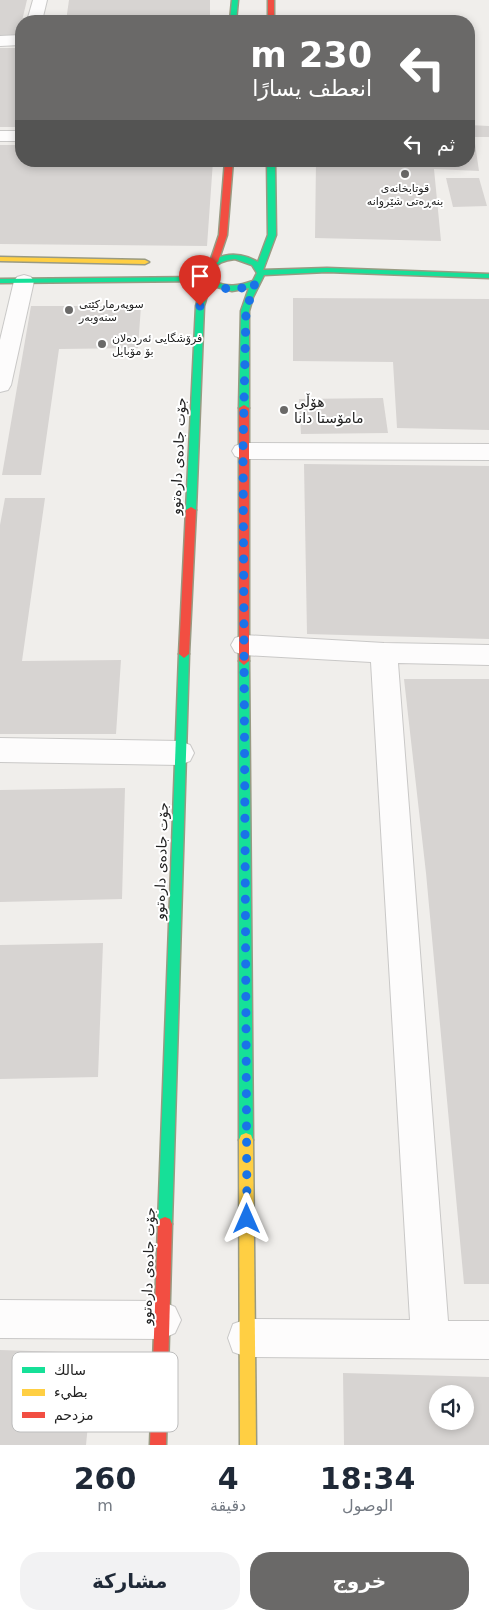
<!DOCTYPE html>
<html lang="ar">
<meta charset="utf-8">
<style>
:root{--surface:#fff;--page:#f2f2f3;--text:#1f2937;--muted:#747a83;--accent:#6a6968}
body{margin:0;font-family:"DejaVu Sans","Noto Sans Arabic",sans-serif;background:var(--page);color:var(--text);direction:rtl;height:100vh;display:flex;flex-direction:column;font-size:19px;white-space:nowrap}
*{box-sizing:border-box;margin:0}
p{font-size:16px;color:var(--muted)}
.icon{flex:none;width:28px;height:28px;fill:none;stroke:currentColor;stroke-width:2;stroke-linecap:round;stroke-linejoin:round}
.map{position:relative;height:1445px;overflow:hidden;direction:ltr}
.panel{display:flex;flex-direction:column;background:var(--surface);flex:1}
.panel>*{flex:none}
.hud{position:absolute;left:15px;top:15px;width:460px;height:152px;border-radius:20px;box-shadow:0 2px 8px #0003;direction:rtl;background:#6a6968;color:#fff;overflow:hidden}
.tools{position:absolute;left:429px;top:1385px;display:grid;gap:10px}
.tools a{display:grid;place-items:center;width:45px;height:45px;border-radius:50%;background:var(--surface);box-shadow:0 2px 8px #0003;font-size:25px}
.pin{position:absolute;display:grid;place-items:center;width:42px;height:42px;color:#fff;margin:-51px -21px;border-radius:50% 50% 50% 0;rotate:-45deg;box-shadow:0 0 5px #0007}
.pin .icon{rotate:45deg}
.me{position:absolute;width:55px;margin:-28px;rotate:0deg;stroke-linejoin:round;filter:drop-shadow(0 0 4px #0008)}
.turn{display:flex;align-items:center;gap:18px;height:105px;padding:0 20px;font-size:22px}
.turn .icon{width:65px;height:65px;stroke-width:2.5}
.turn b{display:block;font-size:35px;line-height:42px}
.then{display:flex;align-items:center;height:48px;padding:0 20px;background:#0003;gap:10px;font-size:19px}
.eta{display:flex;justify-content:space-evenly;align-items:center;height:85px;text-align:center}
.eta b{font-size:30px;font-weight:800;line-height:35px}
.primary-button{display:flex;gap:10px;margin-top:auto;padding:10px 20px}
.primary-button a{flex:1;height:58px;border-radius:20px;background:var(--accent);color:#fff;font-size:20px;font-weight:800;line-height:58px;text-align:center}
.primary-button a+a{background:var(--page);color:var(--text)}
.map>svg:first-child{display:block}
.building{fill:#d7d4d2;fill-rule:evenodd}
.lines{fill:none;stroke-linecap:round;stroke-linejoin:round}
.street-casing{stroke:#c9c8c7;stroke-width:2}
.fast-casing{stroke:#999a82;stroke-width:3}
.slow-casing{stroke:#999a82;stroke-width:3}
.jam-casing{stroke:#999a82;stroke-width:3}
.street{fill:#fdfcfc;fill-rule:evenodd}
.fast{fill:#16e098;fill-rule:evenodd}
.slow{fill:#ffcf43;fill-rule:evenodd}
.jam{fill:#f24e42;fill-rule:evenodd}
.route{stroke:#1a73e8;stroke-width:9;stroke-dasharray:0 16.2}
.poi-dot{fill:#6a6968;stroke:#fff;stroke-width:2}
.labels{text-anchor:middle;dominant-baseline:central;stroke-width:4;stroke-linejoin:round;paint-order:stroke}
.far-poi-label{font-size:11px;fill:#222;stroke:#fff;text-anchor:start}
.poi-label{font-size:14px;fill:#222;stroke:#fff;text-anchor:start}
.street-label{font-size:14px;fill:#222;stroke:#fff}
.key{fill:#fff;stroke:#bdbdbd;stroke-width:1}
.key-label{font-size:14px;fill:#222}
</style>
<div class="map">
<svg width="489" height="1445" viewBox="0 0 489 1445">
<rect width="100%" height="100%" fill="#f0eeeb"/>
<g class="building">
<polygon points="0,0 27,0 18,37 0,37"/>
<polygon points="69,0 210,0 210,21 66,21"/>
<rect x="0" y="48" width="21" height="79"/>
<polygon points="469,125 489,126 489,137 474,137 479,171 434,169 441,241 315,238 316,161 469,161"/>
<polygon points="0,145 21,145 21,161 213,161 207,246 0,244"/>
<polygon points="446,178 479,178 487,206 453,207"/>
<polygon points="293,298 489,299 489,430 397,428 393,362 293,361"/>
<polygon points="31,306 141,306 138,348 59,349 41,475 2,475"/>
<polygon points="383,398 388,433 301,434 299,399"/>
<polygon points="304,464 489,466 489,639 307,634"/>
<polygon points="5,498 45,498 22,661 121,660 116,734 0,734 0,525"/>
<polygon points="404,679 489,679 489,1284 464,1284 426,873"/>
<polygon points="125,788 122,899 0,902 0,790"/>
<polygon points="103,943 98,1077 0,1079 0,945"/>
<polygon points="0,1350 95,1353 86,1445 0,1445"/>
<path d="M343 1373 489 1377V1445H344ZM438 1394H465V1421H438Z"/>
</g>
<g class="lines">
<defs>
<g id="street">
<polygon points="33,0 47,0 42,21 27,21"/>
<polygon points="21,35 21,45 0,46 0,36"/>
<rect x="0" y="131" width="21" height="10"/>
<polygon points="24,275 31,277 34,281 11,385 8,390 0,392 0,340 14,281 17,277"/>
<polygon points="243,443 489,444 489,460 243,459 235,456 232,451 235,446"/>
<polygon points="244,635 384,643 489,645 489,665 398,663 448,1321 489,1321 489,1359 247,1357 233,1352 228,1338 233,1324 247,1319 410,1320 371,662 244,655 235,652 231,645 235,638"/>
<polygon points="0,738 180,741 190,745 194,753 190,761 180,765 0,762"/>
<polygon points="0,1300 162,1301 175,1307 181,1320 175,1333 162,1339 0,1338"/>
</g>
<g id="fast">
<polygon points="232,0 238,0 236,21 230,21"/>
<path d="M267 161H275L276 235 263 270 327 268 489 274V278L327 272 264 275 253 297 249 311V408L244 411 239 408 241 311 249 288 232 291 210 285 204 306 196 510 191 513 186 510 196 306 203 281 0 283V279L204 277 203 269C218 252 239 251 258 262L268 235ZM235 259 252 265 257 273 253 281C239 286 227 288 214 281L210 271C217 263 224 260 235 259Z"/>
<polygon points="184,650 189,654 172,1224 170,1229 165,1231 160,1229 158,1224 179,654"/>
<polygon points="244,657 249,661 253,1140 251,1145 246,1147 241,1145 239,1140 239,661"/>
</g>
<g id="slow">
<polygon points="0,257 145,260 149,262 145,264 0,261"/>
<polygon points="246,1133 251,1135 253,1140 256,1445 240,1445 239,1140 241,1135"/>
</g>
<g id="jam">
<rect x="268" y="0" width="6" height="21"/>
<polygon points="225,161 233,161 227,235 218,262 214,264 210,262 219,235"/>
<polygon points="244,405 249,408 249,661 244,665 239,661 239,408"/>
<polygon points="191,507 196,510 189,654 184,658 179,654 186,510"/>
<polygon points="165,1217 170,1219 172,1224 166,1445 150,1445 158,1224 160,1219"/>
</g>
</defs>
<use href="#street" class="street-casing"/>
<use href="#fast" class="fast-casing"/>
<use href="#slow" class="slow-casing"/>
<use href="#jam" class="jam-casing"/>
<use href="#street" class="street"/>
<use href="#fast" class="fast"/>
<use href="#slow" class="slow"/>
<use href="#jam" class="jam"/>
</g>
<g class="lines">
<path class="route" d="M200 306 208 279C219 292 241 291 255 283L246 311 243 450 247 1219"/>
</g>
<g class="poi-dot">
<circle cx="405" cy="174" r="5"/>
<circle cx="69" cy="310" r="5"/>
<circle cx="102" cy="344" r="5"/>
<circle cx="284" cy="410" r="5"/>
</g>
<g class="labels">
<g class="far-poi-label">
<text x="405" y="188" text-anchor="middle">قوتابخانەی<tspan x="405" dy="13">بنەڕەتی شێروانە</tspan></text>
<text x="79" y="304">سوپەرمارکێتی<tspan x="79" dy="13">سنەوبەر</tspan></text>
<text x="112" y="338">فرۆشگایی ئەردەلان<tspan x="112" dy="13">بۆ مۆبایل</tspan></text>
</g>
<g class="poi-label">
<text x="294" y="402">هۆڵی<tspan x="294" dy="16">مامۆستا دانا</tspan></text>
</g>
<g class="street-label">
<text transform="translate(178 456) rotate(-87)">جۆت جادەی دارەتوو</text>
<text transform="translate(161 861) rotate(-88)">جۆت جادەی دارەتوو</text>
<text transform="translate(148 1266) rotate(-88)">جۆت جادەی دارەتوو</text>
</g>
</g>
<rect x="12" y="1352" width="166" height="80" rx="8" class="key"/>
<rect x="22" y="1367" width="23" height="6" fill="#16e098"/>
<rect x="22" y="1389" width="23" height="7" fill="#ffcf43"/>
<rect x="22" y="1412" width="23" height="6" fill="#f24e42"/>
<g class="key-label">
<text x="54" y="1375">سالك</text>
<text x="54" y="1397">بطيء</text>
<text x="54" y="1420">مزدحم</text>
</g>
</svg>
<div class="tools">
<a><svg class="icon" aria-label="sound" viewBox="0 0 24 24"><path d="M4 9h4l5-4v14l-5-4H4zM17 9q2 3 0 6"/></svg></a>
</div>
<div class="pin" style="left:200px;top:306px;background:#d93025"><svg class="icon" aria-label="arrive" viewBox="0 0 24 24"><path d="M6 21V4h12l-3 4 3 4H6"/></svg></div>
<svg class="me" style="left:247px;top:1219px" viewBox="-20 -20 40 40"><path d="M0-17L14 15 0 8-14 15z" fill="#1a73e8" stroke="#fff" stroke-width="4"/></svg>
<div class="hud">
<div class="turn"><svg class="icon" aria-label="left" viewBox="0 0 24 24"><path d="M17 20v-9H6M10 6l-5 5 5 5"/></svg><div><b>230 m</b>انعطف يسارًا</div></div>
<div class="then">ثم<svg class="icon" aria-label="left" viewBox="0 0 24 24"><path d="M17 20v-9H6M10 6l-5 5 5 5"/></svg></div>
</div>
</div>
<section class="panel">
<div class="eta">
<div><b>18:34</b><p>الوصول</p></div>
<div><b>4</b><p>دقيقة</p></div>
<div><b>260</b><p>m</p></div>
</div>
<div class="primary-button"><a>خروج</a><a>مشاركة</a></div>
</section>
